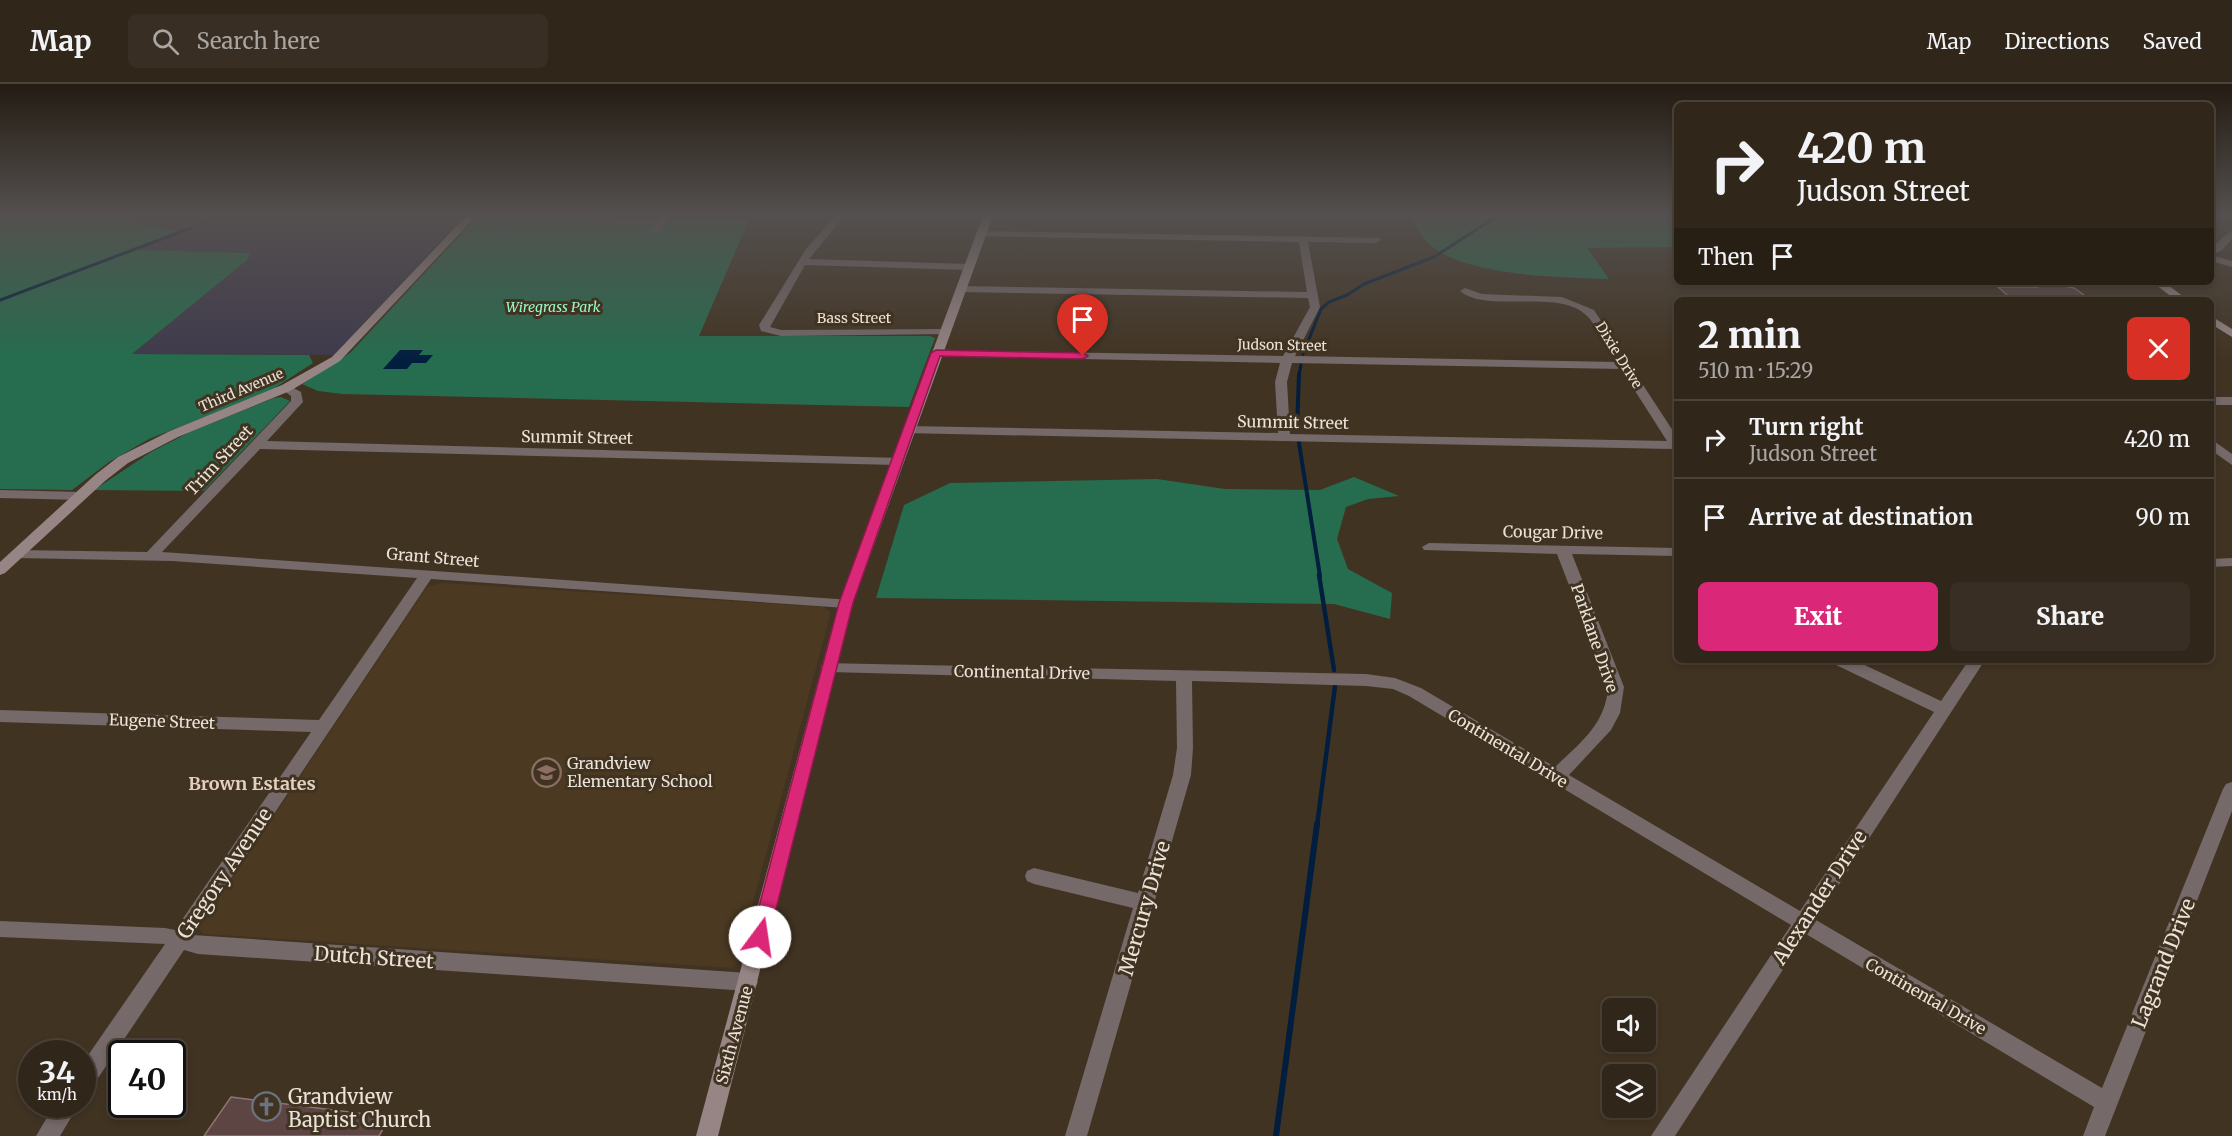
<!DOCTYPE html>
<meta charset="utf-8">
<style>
:root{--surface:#31261a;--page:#392e23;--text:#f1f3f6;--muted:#a8a5a2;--line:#4c4339;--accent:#db2777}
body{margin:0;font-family:Merriweather,serif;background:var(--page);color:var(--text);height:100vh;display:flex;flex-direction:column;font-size:22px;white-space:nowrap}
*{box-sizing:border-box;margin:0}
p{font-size:20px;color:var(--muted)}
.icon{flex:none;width:33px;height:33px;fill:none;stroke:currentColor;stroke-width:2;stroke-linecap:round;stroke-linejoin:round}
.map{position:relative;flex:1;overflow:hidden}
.panel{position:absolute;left:1674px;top:213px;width:540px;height:366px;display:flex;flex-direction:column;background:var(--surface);border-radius:9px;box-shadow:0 3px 9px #0003,0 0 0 2px var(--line)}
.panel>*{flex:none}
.banner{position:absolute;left:1674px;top:18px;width:540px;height:183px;border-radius:9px;box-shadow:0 3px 9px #0003,0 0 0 2px var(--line);background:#31261a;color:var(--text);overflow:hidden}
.buttons{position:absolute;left:1602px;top:914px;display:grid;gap:12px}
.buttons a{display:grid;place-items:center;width:54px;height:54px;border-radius:9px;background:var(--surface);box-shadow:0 3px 9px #0003,0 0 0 2px var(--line);font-size:30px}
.speed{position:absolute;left:18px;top:956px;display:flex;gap:12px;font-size:30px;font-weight:700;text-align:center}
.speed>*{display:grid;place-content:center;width:78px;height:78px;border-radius:50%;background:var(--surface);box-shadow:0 3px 9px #0003,0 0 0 2px var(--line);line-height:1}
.speed small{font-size:15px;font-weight:400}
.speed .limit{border:3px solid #111;border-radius:9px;background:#fff;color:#111}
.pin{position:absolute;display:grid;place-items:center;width:51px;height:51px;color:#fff;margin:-62px -26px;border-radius:50% 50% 50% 0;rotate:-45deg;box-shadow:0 0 6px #0007}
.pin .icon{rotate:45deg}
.me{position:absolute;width:66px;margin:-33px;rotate:14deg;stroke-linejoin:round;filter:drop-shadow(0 0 4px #0008)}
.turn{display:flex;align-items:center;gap:21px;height:126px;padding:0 24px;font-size:27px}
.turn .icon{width:78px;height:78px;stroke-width:2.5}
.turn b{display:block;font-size:42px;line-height:51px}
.then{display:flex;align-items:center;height:57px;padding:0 24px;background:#0003;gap:12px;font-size:22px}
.round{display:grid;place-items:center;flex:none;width:63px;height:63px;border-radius:9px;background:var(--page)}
.summary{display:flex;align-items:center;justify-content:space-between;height:102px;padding:0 24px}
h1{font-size:36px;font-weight:800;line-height:45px}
.cta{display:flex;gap:12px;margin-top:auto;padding:12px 24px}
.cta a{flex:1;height:69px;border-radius:9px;background:var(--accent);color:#fff;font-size:24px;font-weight:800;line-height:69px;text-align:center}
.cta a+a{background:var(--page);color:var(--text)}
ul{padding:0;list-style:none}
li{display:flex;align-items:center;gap:18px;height:78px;padding:0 24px;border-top:2px solid var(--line)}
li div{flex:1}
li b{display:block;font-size:22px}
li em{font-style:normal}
header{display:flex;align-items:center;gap:36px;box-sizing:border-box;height:84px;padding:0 30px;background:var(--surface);border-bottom:2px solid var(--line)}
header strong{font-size:28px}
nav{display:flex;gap:33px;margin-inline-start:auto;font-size:21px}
.search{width:420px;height:54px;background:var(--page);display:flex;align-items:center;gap:15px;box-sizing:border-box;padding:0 21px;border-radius:9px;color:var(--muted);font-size:22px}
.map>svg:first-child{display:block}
.industrial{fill:#3f3a4c}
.built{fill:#4b3922}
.green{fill:#256d4e}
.water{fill:#011e3e}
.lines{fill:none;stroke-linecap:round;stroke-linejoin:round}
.stream-far3{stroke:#011e3e;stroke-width:3}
.stream-far2{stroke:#011e3e;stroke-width:4}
.stream-far1{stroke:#011e3e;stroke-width:4.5}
.stream{stroke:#011e3e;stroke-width:6}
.building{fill:#5d4543;stroke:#8f7472;stroke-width:1.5}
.street{fill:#756969;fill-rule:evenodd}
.secondary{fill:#978585;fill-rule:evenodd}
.route{fill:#db2777;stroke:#8e194d;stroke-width:1.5}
.labels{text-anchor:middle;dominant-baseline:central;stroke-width:6;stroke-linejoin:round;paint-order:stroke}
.far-park-label{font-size:14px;font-style:italic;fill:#94fac7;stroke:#413322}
.far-street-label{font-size:14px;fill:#ebe3d8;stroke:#413322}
.street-label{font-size:16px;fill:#ebe3d8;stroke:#413322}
.poi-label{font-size:16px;fill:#ebe3d8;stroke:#413322;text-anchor:start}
.neighbourhood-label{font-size:18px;font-weight:bold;fill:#e2d0bc;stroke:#413322}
.near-street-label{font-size:20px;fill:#ebe3d8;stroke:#413322}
.near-poi-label{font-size:20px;fill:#ebe3d8;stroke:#413322;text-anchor:start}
</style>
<header>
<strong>Map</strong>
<div class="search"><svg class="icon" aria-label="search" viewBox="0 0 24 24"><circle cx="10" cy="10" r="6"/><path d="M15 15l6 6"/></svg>Search here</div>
<nav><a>Map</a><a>Directions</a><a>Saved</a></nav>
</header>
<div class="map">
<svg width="2232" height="1052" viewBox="0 0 2232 1052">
<rect width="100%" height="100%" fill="#413322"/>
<polygon class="industrial" points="93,129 241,129 291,137 315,129 467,129 334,271 132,270 247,176 250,169 140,166 138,165 178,148"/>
<polygon class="built" points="441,499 824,523 831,528 737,878 733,884 204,850 199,844 427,503"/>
<g class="green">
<polygon points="0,129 93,129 179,148 139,165 140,166 250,169 247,176 132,270 309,271 313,279 270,307 149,355 109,378 72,406 0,405"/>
<polygon points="481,129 592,129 589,137 749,136 699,252 930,252 935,254 909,323 342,310 318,307 302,300 350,269"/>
<path d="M1349 129H1677V163L1587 164 1609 195C1561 193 1462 193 1427 158 1420 151 1415 140 1409 131Z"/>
<polygon points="281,313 290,317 204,407 94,406 151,368 190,348 274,314"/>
<polygon points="1354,393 1399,412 1368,415 1346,423 1337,455 1348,485 1392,509 1390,535 1334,520 876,514 904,421 950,399 1157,395 1225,405 1320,406"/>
</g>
<polygon class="water" points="400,266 423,266 419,271 433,271 426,279 412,279 407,285 383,285"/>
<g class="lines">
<g class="stream-far3">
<polyline points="206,138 226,129"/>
<polyline points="0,216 191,144"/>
<polyline points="1303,270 1321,225 1329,218 1347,211 1364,200 1434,173 1494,134 1493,129"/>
<polyline points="1299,291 1301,281"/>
</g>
<g class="stream-far2">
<polyline points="1297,345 1299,290"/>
<polyline points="1299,359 1320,492"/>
</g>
<g class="stream-far1">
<polyline points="1319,491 1334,586"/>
<polyline points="1317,742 1335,602"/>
</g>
<polyline class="stream" points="1276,1052 1317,740"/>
</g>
<g class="building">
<polygon points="2031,198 2061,198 2068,203 2074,204 2091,216 2013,216 1998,203 2037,203"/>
<polygon points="231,1013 390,1033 379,1052 204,1052"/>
</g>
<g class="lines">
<g class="street">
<polygon points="662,129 671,129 659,148 653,148 651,146"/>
<polygon points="838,129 847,129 809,175 968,180 973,183 968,186 805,181 770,243 781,246 944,245 948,246 948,250 781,252 761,247 759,241 806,165"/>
<polygon points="2232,146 2232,155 2221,167 2211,171 2211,164"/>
<path d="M980 147 1379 154 1381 156 1376 159 1308 158 1320 223 1295 272 1617 278C1608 265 1597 241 1586 231 1558 204 1487 230 1460 207L1465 204 1482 210 1562 213 1594 226 1677 353V367L1672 365 904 349 902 346 904 343 908 342 1278 349 1275 298 1280 279 936 272 930 269 936 266 1283 272 1310 223 1308 214 960 208 955 205 960 202 1307 208 1299 158 977 152V148ZM1292 279 1621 285 1667 357 1290 350 1287 298Z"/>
<polygon points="2211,171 2232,177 2232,183 2211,177"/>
<polygon points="286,300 301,308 303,318 267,357 901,374 902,377 896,381 260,365 162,468 851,516 853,519 846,524 431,495 193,851 748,889 755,892 758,898 755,904 748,907 198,870 184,866 90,1006 82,1009 82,980 165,860 0,853 0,837 165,844 175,846 311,648 0,638 0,626 319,636 417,494 172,477 17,474 10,470 17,466 147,468 291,317 291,312 280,304"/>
<rect x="2211" y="313" width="21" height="8"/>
<polygon points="2211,355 2232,370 2232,381 2211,366"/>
<polygon points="0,406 81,408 88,412 81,416 0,414"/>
<path d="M1429 459 1677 464V472L1572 470 1624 603 1620 629 1611 646 1569 691 1800 827 1934 628 1834 580 1832 576H1854L1941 617 1969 576H1985L1816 836 2102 1004 2223 705 2226 700 2232 698V727L2105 1052H2083L2094 1023 1806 850 1675 1052H1651L1791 841 1409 612 1393 605 1366 602 1192 597 1193 664 1191 691 1087 1052H1065L1133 824 1034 800 1027 797 1025 792 1027 787 1034 784 1138 809 1173 691 1177 664 1176 597 829 588 823 587 821 583 823 579 1366 590 1395 594 1421 604 1555 683C1580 659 1606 640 1608 603L1557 470 1424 466 1422 463Z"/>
<polygon points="2232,474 2232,482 2211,483 2211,475"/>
<polygon points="55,1020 79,1020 60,1052 36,1052"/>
</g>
<g class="secondary">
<polygon points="469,129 479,129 340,277 290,307 178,353 128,379 105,397 5,489 0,491 0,478 95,391 118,373 170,347 282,301 332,273"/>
<polygon points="984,129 994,129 853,519 718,1052 696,1052 839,519"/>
<polygon points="2152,198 2164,198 2188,216 2176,216"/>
<polygon points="2211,232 2232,245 2232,253 2211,240"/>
</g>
</g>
<linearGradient id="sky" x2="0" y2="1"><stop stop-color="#241c13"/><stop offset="0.47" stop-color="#54504f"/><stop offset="1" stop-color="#54504f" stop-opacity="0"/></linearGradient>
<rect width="2232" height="277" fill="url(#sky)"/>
<polygon class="route" points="936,266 1083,269 1088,272 1083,275 940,272 853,519 769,853 766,858 760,861 754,858 751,853 839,519 931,269"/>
<defs>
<symbol id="school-ring" viewBox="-11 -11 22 22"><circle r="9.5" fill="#413322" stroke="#8d6e63" stroke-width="1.5"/><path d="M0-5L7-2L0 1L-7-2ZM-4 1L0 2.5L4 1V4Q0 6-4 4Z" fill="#8d6e63"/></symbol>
<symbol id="church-ring" viewBox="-11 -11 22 22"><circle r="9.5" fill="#413322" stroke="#6b7280" stroke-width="1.5"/><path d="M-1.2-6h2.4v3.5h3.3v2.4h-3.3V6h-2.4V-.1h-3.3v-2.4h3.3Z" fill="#6b7280"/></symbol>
</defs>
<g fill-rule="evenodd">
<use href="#school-ring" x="530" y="672" width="33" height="33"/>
<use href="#church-ring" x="250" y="1006" width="33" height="33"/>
</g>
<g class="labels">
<g class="far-park-label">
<text x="553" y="223">Wiregrass Park</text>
</g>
<g class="far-street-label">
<text x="854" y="234">Bass Street</text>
<text transform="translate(1282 261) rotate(1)">Judson Street</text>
<text transform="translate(1619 271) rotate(58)">Dixie Drive</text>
<text transform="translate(241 306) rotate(-23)">Third Avenue</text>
</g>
<g class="street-label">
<text transform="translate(1293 338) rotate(1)">Summit Street</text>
<text transform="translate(577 353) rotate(1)">Summit Street</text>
<text transform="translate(219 376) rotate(-47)">Trim Street</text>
<text transform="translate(1553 448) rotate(1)">Cougar Drive</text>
<text transform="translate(433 473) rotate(5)">Grant Street</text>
<text transform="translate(1595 554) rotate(71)">Parklane Drive</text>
<text transform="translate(1022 588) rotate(1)">Continental Drive</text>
<text transform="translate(162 637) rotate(2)">Eugene Street</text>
<text transform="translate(1508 664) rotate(31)">Continental Drive</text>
<text transform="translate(1926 912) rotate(30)">Continental Drive</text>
<text transform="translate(734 951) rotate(-75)">Sixth Avenue</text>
</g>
<g class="poi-label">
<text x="567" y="679">Grandview<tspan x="567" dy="18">Elementary School</tspan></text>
</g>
<g class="neighbourhood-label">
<text x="252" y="699">Brown Estates</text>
</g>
<g class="near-street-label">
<text transform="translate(224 789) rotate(-56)">Gregory Avenue</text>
<text transform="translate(1819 813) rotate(-57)">Alexander Drive</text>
<text transform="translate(1144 824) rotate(-74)">Mercury Drive</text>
<text transform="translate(374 873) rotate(4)">Dutch Street</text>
<text transform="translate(2163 879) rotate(-68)">Lagrand Drive</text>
</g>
<g class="near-poi-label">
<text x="288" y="1012">Grandview<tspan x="288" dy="23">Baptist Church</tspan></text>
</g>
</g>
</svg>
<div class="buttons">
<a><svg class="icon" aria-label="sound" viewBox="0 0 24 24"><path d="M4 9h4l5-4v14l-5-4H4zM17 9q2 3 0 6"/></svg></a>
<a><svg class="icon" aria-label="layers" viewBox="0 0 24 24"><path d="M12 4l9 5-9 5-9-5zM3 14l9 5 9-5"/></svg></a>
</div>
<div class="speed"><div>34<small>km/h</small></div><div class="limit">40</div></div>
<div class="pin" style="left:1083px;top:272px;background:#d93025"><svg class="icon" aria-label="arrive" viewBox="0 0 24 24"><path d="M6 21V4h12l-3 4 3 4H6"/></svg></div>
<svg class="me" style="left:760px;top:853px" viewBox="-20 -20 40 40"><circle r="19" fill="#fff"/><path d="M0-13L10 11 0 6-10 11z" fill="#db2777"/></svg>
<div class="banner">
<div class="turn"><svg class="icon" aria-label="right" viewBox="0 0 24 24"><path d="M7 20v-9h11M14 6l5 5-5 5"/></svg><div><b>420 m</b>Judson Street</div></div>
<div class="then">Then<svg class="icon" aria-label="arrive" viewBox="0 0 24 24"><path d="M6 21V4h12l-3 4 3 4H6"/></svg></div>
</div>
<section class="panel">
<div class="summary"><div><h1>2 min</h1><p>510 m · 15:29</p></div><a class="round" style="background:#d93025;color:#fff"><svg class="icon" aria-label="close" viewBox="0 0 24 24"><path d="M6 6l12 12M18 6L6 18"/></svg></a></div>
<ul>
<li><svg class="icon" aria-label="right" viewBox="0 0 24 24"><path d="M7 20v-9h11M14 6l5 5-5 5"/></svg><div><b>Turn right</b><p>Judson Street</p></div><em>420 m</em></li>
<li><svg class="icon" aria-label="arrive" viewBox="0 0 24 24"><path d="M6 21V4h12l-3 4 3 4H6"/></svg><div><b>Arrive at destination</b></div><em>90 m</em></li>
</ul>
<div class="cta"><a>Exit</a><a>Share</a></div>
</section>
</div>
